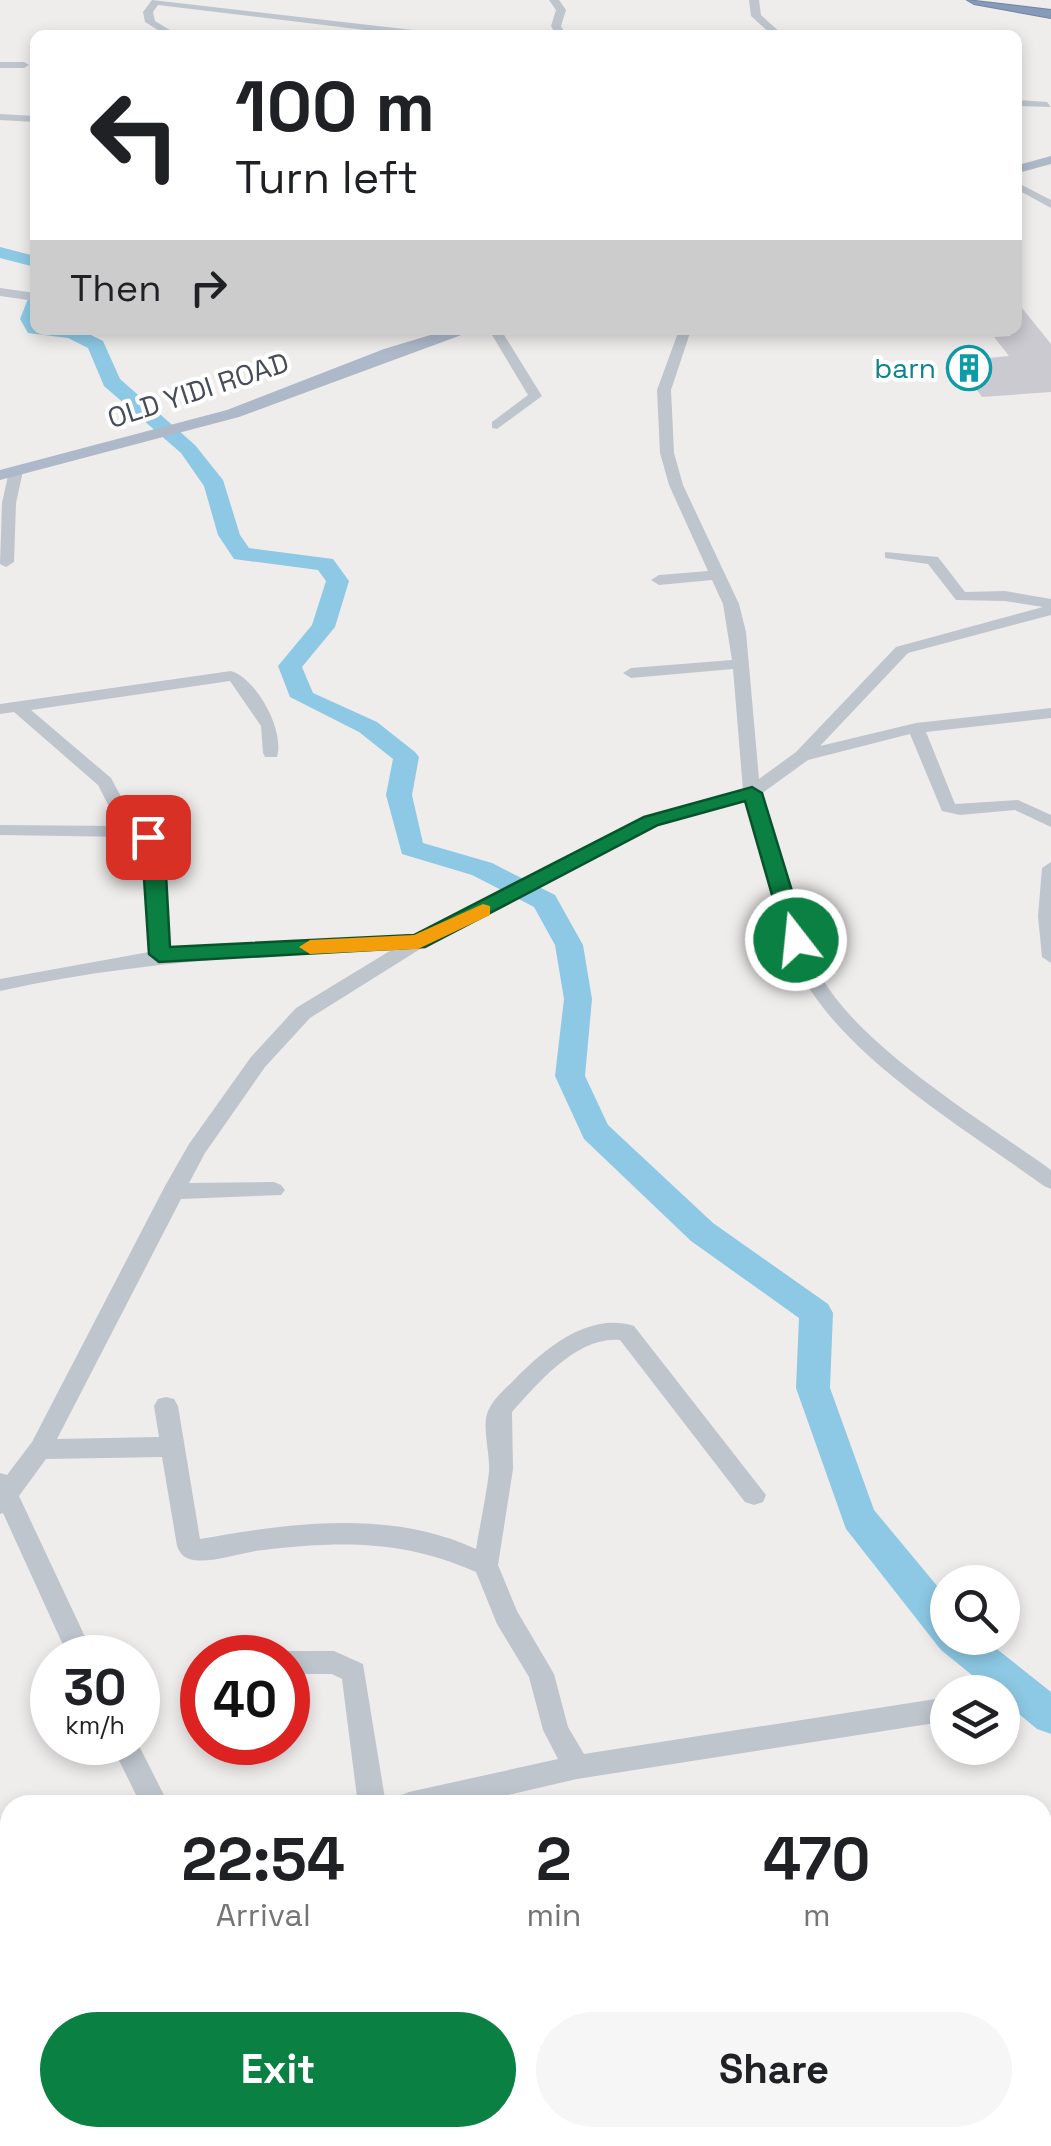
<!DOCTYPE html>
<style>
:root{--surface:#fff;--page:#f6f6f6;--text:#202124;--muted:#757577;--accent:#0b8043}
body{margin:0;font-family:"Space Grotesk",sans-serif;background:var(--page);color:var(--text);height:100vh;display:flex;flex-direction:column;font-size:38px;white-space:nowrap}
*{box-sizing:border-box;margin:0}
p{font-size:32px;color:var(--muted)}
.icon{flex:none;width:55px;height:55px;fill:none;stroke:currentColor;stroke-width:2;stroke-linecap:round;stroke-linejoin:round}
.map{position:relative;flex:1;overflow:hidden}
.side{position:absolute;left:0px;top:1795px;width:1052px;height:352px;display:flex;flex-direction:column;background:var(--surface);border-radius:30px 30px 0 0;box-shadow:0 5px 15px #0003}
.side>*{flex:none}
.guide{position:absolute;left:30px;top:30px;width:992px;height:305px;border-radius:15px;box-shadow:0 5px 15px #0003;background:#fff;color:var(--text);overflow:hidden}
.tools{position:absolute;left:930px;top:1565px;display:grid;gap:20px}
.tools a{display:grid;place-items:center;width:90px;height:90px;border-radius:50%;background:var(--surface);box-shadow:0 5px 15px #0003;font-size:50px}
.speed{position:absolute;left:30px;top:1635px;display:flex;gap:20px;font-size:50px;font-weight:700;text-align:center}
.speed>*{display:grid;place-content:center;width:130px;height:130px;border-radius:50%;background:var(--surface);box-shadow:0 5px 15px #0003;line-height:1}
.speed small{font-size:25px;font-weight:400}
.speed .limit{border:15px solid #d22;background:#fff;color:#111}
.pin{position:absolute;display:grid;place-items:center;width:85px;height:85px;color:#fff;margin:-42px;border-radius:20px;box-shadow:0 5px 15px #0006}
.me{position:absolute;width:110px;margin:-55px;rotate:344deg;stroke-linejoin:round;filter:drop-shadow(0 0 8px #0008)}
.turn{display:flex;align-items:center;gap:35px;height:210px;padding:0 40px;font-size:45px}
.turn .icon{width:130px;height:130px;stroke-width:2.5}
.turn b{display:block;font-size:70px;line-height:85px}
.then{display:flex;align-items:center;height:95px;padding:0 40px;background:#0003;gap:20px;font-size:38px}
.eta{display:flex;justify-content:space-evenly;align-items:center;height:170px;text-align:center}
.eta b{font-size:60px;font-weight:600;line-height:70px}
.primary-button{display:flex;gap:20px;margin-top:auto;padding:20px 40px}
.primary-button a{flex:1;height:115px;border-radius:60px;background:var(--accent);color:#fff;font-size:40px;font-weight:600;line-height:115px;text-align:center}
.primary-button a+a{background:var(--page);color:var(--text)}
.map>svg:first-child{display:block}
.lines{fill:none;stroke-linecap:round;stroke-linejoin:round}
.river{fill:#8dc9e4;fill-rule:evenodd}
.building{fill:#cacad0}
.highway-casing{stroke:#7285a3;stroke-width:2}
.minor{fill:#bec5cd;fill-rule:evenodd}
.major{fill:#adb8c9;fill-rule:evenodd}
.highway{fill:#879ab7;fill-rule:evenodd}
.route{fill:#0b8043;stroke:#07532c;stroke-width:2.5}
.slow{fill:#f59e0b}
.labels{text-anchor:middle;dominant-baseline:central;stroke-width:8;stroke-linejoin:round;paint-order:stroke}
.far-culture-label{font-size:28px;fill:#0d838f;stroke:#fff;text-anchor:end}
.far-street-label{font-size:28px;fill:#464d58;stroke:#fff}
</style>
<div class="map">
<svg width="1051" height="2146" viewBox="0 0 1051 2146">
<rect width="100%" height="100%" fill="#efecec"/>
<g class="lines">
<g class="river">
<polygon points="0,247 35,256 35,267 0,258"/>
<polygon points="35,297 35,330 81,330 103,341 120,379 195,445 223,480 240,535 249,548 333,559 349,581 335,627 302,667 313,693 377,722 415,752 419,757 412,795 423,843 492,863 555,895 583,945 592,999 585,1076 608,1125 713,1223 828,1304 833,1313 830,1388 874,1510 948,1599 948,1638 983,1638 1051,1692 1051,1734 1037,1729 1002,1700 1002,1692 993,1692 941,1650 846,1529 796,1388 799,1318 691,1241 584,1139 555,1076 564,999 555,945 534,907 472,875 402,854 386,795 393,759 359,732 290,697 278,666 312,625 326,581 318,570 234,559 218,535 204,486 181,453 104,386 88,348 68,338 28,333 20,319 28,299"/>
</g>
</g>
<polygon class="building" points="1018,303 1051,344 1051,392 982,397 956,361 1009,356 994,337 1011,336 1007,330 1018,330"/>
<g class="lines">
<defs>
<polygon id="highway" points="967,0 1051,10 1051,18 974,4"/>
</defs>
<use href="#highway" class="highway-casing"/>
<g class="minor">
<polygon points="152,0 430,32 435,35 406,35 158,5 153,12 155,21 178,35 166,35 145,22 143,12"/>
<polygon points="549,0 559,0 566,10 561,26 566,35 556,35 551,26 556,10"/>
<polygon points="749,0 759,0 761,15 783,35 772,35 751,16"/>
<polygon points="0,62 24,62 29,65 24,68 0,68"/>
<polygon points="1018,100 1047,102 1051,107 1018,106"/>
<polygon points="0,114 35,116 35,122 0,120"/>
<polygon points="1018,183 1051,200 1051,208 1018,190"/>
<polygon points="0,288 35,293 35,301 0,296"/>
<polygon points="489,330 501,330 542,396 497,429 492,428 492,422 528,395"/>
<path d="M679 330H691L671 390 674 453 683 485 739 604 746 632 759 779 796 752 896 647 1043 607 1005 601 956 600 928 564 885 558V552L938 557 965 592 1005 591 1051 599V615L908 653 820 746 916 723 1051 708V718L926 732 955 804 1018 800 1051 815V827L1015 810 960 815 942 811 910 734 808 760 761 794C778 851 793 927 822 978 863 1049 983 1121 1051 1170V1189L1044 1186C967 1130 855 1064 806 983 776 934 762 855 745 800L657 825 534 886 425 946 310 1018 265 1067 205 1153 189 1183 274 1182 281 1185 285 1190 281 1195 181 1199 57 1439 159 1437 154 1406 158 1399 166 1397 174 1399 178 1406 200 1539C290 1523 390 1509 476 1549 480 1524 486 1498 489 1472 490 1455 484 1435 486 1418 489 1402 503 1391 513 1381 543 1350 588 1311 634 1326L766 1495 763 1502 754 1505 745 1502 620 1340C577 1336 538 1383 512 1412L513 1469 498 1565 517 1611 554 1674 568 1727 584 1754 948 1697V1721L577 1779 465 1805H395L399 1796 409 1792 558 1759 543 1730 529 1677 497 1624 476 1572C403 1540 342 1541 263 1550 242 1552 214 1563 194 1560 185 1559 180 1554 177 1546L162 1457 46 1459 19 1496 95 1658H69L3 1513 0 1514V1473L7 1475 32 1442 165 1186 189 1144 251 1057 296 1008 393 949C260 955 130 962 0 991V979L149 952 146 856 140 840 130 837 0 835V825L119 826 98 785 14 712 0 714V704L231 671C257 679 285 731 277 757H265L263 753 261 726 230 681 31 710 111 778 138 828 157 837 164 856 168 950 415 936 645 817 743 790 733 669 631 678 623 673 631 668 732 660 723 604 712 580 659 585 651 580 659 575 708 571 669 485 660 453 657 390Z"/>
<polygon points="16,467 23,471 16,503 14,562 6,567 0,564 2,503 9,471"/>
<polygon points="1051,862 1051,963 1042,957 1038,916 1042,868"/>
<polygon points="288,1651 334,1651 363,1664 386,1805 358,1805 342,1679 332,1674 288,1674 288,1658 278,1658"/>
<polygon points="110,1742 137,1742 169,1805 141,1805"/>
<polygon points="10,2135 10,2138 47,2138 44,2146 4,2146"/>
<polygon points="325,2138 355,2138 358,2146 328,2146"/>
</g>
<g class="major">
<polygon points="1051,156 1051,164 1018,173 1018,165"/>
<polygon points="447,330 475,330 239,417 0,480 0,470 227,410 384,349"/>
</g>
<use href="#highway" class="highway"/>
</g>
<polygon class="route" points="752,787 762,793 807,940 804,945 788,945 785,940 745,801 658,825 425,947 159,962 149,954 141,832 155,832 165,856 170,947 414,935 644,817"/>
<polygon class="slow" points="483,904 490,906 490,915 418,949 310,954 299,947 310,940 414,935"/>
<defs>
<symbol id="building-ring" viewBox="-11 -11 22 22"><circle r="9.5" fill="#fff" stroke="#0f9aa8" stroke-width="1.5"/><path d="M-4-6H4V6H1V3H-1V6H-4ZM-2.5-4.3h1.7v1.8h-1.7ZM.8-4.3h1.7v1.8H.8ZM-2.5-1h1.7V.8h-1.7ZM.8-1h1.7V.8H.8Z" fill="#0f9aa8"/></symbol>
</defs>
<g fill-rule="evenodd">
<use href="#building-ring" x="944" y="343" width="50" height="50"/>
</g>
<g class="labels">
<g class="far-culture-label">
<text x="936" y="368">barn</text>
</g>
<g class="far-street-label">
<text transform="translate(198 390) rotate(-18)">OLD YIDI ROAD</text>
</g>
</g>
</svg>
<div class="tools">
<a><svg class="icon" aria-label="search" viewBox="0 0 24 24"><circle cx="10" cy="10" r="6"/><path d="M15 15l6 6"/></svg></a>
<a><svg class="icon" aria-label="layers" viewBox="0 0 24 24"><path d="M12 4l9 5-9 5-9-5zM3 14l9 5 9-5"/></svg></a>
</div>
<div class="speed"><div>30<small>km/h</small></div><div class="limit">40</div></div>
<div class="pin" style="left:148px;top:837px;background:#d93025"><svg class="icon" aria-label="arrive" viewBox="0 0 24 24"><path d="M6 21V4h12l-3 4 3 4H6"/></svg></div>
<svg class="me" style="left:796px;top:940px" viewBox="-20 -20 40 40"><circle r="17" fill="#0b8043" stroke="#fff" stroke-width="3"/><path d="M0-11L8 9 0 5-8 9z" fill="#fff"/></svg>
<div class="guide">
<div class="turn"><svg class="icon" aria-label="left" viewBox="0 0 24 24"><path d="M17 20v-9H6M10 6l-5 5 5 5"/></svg><div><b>100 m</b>Turn left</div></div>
<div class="then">Then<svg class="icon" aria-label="right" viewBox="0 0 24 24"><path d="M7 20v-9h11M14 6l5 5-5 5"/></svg></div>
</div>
<section class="side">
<div class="eta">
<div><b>22:54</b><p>Arrival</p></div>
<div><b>2</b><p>min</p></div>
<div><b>470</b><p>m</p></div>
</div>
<div class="primary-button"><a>Exit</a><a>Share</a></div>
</section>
</div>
